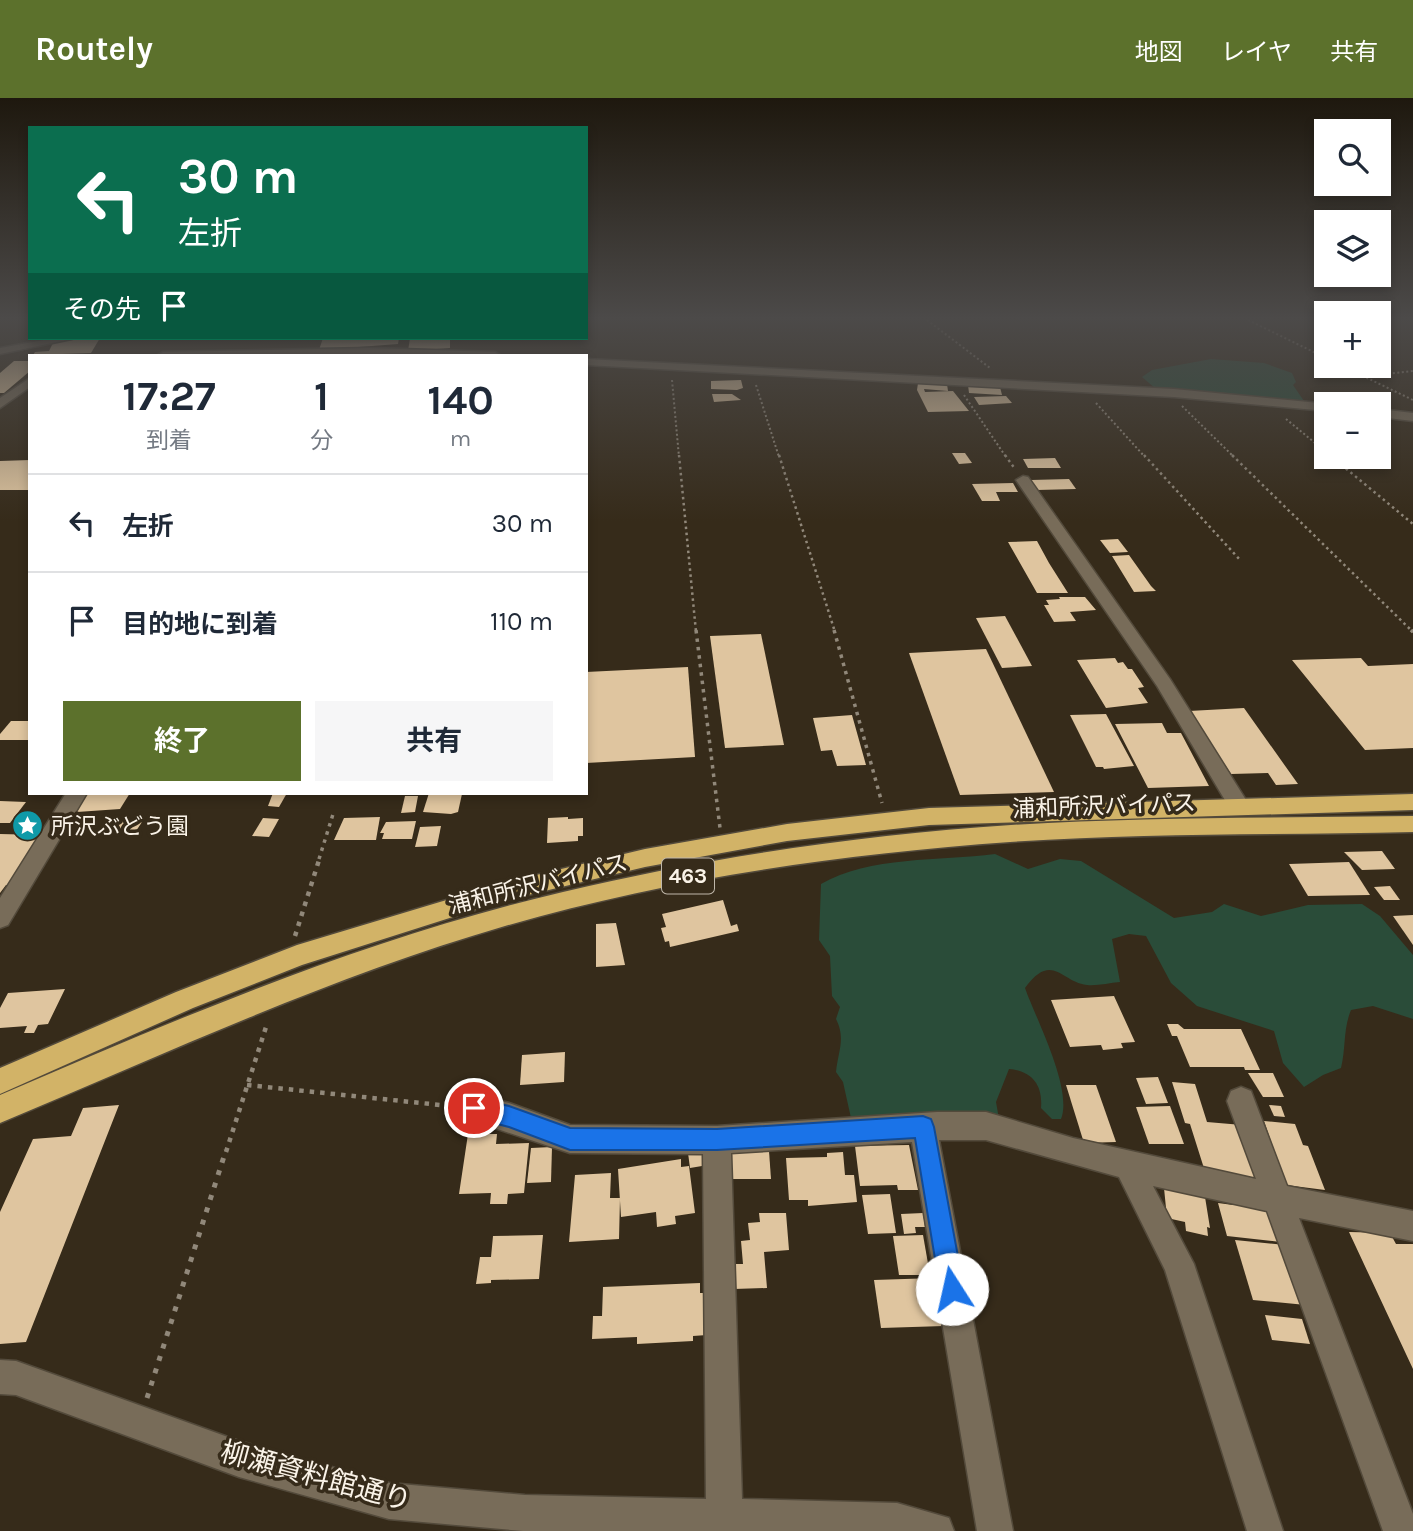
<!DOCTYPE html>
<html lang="ja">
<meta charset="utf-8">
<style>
:root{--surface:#fff;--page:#f6f6f7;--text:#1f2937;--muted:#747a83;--line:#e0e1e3;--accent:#5c712c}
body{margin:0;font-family:Karla,"Noto Sans JP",sans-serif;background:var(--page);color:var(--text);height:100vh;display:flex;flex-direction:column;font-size:26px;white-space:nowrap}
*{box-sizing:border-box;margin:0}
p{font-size:23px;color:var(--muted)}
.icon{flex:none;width:38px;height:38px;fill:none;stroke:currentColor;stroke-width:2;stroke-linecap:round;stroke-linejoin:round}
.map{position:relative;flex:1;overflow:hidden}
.panel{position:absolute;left:28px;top:256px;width:560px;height:441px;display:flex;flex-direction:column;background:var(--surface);border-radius:0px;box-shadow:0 4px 10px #0003}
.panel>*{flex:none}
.hud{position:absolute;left:28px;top:28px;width:560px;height:214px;border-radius:0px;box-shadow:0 4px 10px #0003;background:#0b6e4f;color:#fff;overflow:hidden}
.tools{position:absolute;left:1314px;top:21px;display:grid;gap:14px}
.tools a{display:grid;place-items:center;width:77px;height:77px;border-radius:0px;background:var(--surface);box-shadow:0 4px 10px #0003;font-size:35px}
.pin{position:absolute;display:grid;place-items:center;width:60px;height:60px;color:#fff;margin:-30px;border:4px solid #fff;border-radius:50%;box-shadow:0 2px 7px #0007}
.me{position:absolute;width:77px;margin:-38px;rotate:350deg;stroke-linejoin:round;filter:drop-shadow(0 0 5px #0008)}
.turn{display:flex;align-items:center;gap:24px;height:147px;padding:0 35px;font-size:32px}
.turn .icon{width:91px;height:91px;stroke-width:2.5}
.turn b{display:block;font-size:49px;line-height:60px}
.then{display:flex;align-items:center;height:66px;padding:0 35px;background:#0003;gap:14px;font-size:26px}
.eta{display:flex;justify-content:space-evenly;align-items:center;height:119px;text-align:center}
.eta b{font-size:42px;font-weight:700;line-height:49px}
.action{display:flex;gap:14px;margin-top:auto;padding:14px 35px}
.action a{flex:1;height:80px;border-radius:0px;background:var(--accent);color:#fff;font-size:28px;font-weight:700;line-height:80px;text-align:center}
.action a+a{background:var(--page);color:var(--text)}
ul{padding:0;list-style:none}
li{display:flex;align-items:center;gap:21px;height:98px;padding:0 35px;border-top:2px solid var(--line)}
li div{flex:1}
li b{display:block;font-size:26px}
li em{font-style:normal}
header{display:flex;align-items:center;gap:42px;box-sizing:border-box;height:98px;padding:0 35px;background:var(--accent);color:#fff}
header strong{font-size:33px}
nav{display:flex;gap:38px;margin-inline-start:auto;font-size:24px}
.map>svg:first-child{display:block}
.green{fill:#2a4c39}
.building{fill:#dfc59f}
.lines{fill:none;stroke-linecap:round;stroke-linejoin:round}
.minor-casing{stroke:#534a3b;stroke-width:3}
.highway-casing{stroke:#534a3b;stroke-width:3}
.path-far4{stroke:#91887a;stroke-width:2;stroke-dasharray:2 2.5;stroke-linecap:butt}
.path-far3{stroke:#91887a;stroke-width:2.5;stroke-dasharray:2.5 3.5;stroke-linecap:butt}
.path-far2{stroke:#91887a;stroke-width:3.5;stroke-dasharray:3.5 5;stroke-linecap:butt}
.path-far1{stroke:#91887a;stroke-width:4.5;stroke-dasharray:4.5 6;stroke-linecap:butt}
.path{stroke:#91887a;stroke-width:5;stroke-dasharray:5 8;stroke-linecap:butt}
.minor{fill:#786c59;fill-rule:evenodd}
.highway{fill:#d2b367;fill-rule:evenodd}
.route{fill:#1a73e8;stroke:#114b97;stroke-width:2}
.labels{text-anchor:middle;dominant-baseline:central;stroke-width:7;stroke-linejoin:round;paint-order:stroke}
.shield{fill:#362b1a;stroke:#bfb7aa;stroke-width:2}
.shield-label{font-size:21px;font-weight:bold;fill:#faf3e8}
.street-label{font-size:23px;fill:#faf3e8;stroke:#362b1a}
.poi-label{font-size:23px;fill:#faf3e8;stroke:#362b1a;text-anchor:start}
.near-street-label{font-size:28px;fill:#faf3e8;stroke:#362b1a}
</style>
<header>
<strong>Routely</strong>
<nav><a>地図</a><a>レイヤ</a><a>共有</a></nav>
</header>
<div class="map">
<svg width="1413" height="1433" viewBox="0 0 1413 1433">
<rect width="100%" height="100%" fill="#362b1a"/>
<g class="green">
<polygon points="1211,261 1264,265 1292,275 1296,284 1293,287 1304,303 1156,291 1142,279 1152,272"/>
<path d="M995 756 1028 771 1060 761 1081 763 1174 820 1212 814 1224 806 1261 818 1308 807 1362 806 1380 818 1413 857V921L1373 908 1351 912C1343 931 1346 950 1341 970L1323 977 1304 989 1283 965 1274 933 1197 908 1171 885 1146 838 1129 836 1112 841 1120 884C1109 885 1097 888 1087 887 1061 884 1052 853 1025 890 1036 921 1073 991 1061 1021H1052L1041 1010C1043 987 1032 973 1009 971L996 1004 999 1021 851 1020 843 984 836 974C838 953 846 941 836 921L840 909 832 898 830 858 819 842 821 786C869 758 940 763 995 756Z"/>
</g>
<g class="building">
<polygon points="86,240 100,240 91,255 33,257 35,254 49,253 53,245"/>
<polygon points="323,240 399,240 398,246 319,252"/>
<polygon points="410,240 450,240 450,250 408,253"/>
<polygon points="14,263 30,263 30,273 4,295 0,295 0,275"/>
<polygon points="741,282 743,290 737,292 711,291 711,283"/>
<polygon points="918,285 947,286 948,293 924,291 925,294 953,293 969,313 928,314 917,292"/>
<polygon points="968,287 1000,289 1002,297 969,295"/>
<polygon points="712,296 732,296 741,302 714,304"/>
<polygon points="1006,298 1012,305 979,307 974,299"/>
<polygon points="952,355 965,355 972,365 959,366"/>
<polygon points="1055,360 1061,370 1028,370 1023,361"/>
<polygon points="30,362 30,392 0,392 0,363"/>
<polygon points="1069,381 1076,391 1037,392 1031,382"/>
<polygon points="1013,385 1018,394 996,394 1000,403 982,403 972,386"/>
<polygon points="1118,441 1128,454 1110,455 1100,442"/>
<polygon points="1037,443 1049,465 1068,495 1037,495 1008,444"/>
<polygon points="1129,457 1151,488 1156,493 1134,494 1112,458"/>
<polygon points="1059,499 1085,499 1096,512 1070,514 1076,523 1054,524 1044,507 1049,507 1046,502 1060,501"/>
<polygon points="1005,518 1032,568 1002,570 976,520"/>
<polygon points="761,536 784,647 725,650 710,538"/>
<polygon points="986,551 1054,694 960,697 909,555"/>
<polygon points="1115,560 1118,565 1123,564 1128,571 1132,571 1144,589 1138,590 1148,605 1106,610 1077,562"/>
<polygon points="1361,560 1368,568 1413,566 1413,650 1365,652 1292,562"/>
<polygon points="688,569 695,659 586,665 586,574"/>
<polygon points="1244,610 1298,686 1276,687 1268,675 1231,676 1189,613"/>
<polygon points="1106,616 1134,668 1104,671 1103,669 1096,669 1070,617"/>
<polygon points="852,617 866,667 837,668 832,652 821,653 813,620"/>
<polygon points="11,623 30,623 30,642 0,642 0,636"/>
<polygon points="1162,625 1167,635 1181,635 1209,688 1148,690 1115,626"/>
<polygon points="86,695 130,695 120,711 77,714"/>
<polygon points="273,695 287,695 279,709 268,708"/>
<polygon points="429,695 462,696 458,714 451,716 423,714"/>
<polygon points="405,698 418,698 415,714 401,715"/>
<polygon points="0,703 26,704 10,725 0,725"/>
<polygon points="380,719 376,742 334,742 344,720"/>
<polygon points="568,719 568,721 583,720 583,738 578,738 578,743 547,745 548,720"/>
<polygon points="263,720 279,721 269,739 252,738"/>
<polygon points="108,723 142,724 136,733 102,732"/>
<polygon points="416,723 412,741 382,741 384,735 380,735 386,724"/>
<polygon points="441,728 437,748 415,749 420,729"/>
<polygon points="0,736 41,737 14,787 6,787 0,795"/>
<polygon points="1382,753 1395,771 1362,772 1344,754"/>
<polygon points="1349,764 1370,797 1308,798 1289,766"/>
<polygon points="1390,788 1400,802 1384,802 1374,789"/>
<polygon points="723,802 731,828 737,826 739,833 670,849 669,843 665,844 661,830 666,829 662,816"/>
<polygon points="1413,817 1413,847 1393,818"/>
<polygon points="616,825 625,867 596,869 596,826"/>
<polygon points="65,891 48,926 38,927 34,935 24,935 27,928 0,930 0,910 8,895"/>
<polygon points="1114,898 1135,944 1121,945 1123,950 1103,952 1101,947 1070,949 1051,902"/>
<polygon points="1167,926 1178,926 1184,931 1241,931 1260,972 1245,972 1244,969 1190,969 1177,938 1172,938"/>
<polygon points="565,954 564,984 520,987 522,957"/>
<polygon points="1248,975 1273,975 1284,999 1263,999"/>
<polygon points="1158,979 1168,1005 1146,1006 1136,980"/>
<polygon points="1172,984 1195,986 1207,1024 1242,1027 1264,1087 1208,1083 1190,1026 1185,1025"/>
<polygon points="1066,987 1096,987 1116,1044 1084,1045"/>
<polygon points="119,1007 26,1244 0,1246 0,1114 33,1041 71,1038 83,1010"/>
<polygon points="1269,1007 1281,1008 1285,1019 1274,1018"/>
<polygon points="1170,1008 1184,1046 1149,1046 1136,1009"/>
<polygon points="1264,1023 1295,1026 1303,1047 1308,1048 1325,1092 1286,1087"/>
<polygon points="468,1036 497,1036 496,1046 529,1045 524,1095 508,1096 507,1106 490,1106 491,1095 459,1096"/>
<polygon points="909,1047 918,1092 898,1092 897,1087 860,1088 855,1048"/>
<polygon points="552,1049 551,1084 527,1085 531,1050"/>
<polygon points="706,1052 708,1067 690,1070 688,1055"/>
<polygon points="731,1053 769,1053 771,1081 731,1081"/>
<polygon points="843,1054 845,1077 854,1077 857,1104 808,1108 808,1102 789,1102 786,1060 827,1059 827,1055"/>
<polygon points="681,1061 681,1069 689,1068 695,1115 675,1118 676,1126 657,1129 656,1114 621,1119 618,1071"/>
<polygon points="611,1075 610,1100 620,1100 619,1141 569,1144 575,1077"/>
<polygon points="1164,1090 1205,1099 1210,1130 1207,1129 1208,1138 1186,1133 1185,1124 1167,1120"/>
<polygon points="890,1096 896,1135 868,1136 862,1097"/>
<polygon points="1232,1103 1269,1107 1281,1144 1227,1138 1218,1105 1233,1107"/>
<polygon points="759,1115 786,1115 789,1152 764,1154 767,1190 734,1191 732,1166 743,1166 741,1143 750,1142 748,1125 760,1124"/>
<polygon points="923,1115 925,1129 915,1129 916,1135 904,1136 901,1116"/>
<polygon points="1349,1134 1390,1135 1396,1146 1413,1146 1413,1271"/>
<polygon points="543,1137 539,1181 491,1182 491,1185 476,1186 480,1159 491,1159 493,1138"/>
<polygon points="923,1137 930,1177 899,1177 893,1138"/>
<polygon points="1235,1142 1286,1147 1306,1207 1253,1202"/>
<polygon points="935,1180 944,1228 881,1230 874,1182"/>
<polygon points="700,1185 700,1195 706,1195 707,1237 693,1238 693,1243 637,1246 637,1239 592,1241 593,1218 602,1218 603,1189"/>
<polygon points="1265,1217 1302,1221 1310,1246 1272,1242"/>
</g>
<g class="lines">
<defs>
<g id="minor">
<polygon points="55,240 76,240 0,256 0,250"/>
<polygon points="369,250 495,254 500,257 158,257 163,254"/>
<polygon points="586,261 1174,291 1329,306 1326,306 1326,313 1174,299 586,267"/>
<polygon points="30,280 30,289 0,310 0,300"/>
<polygon points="1379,311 1413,315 1413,323 1379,319"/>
<polygon points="1023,378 1028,379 1170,581 1246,702 1249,708 1246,714 1239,716 1232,714 1157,588 1016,382"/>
<polygon points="66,695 87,695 8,827 0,830 0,800"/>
<polygon points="1241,989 1251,993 1287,1088 1413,1113 1413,1143 1299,1120 1413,1416 1413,1433 1383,1433 1267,1113 1153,1088 1194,1166 1283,1433 1247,1433 1165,1172 1119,1079 986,1042 939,1042 1013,1433 977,1433 912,1044 731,1055 742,1401 897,1405 949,1420 954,1433 523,1433 389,1421 239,1379 16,1297 0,1296 0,1262 16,1263 239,1343 389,1385 525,1397 706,1401 703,1056 570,1055 464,1020 460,1010 464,1000 474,996 509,1005 570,1027 717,1028 937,1014 986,1014 1073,1040 1256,1081 1227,1003 1231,993"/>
</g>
<g id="highway">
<polygon points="1413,696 1413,712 929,727 787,743 645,769 503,803 302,867 193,910 0,996 0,970 176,894 297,847 503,785 645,751 787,726 929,710"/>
<path d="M1413 718V734C1279 737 1144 735 1010 744 841 756 668 781 505 828 330 879 167 955 0 1025V997C183 918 369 839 563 794 710 759 861 737 1011 727 1145 719 1279 720 1413 718Z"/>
</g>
</defs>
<use href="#minor" class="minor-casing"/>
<use href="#highway" class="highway-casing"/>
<g class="path-far4">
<polyline points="927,222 990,270"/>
<polyline points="1248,222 1326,260"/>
<polyline points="1342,268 1413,302"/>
<polyline points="1366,278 1413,273"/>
<polyline points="672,282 679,359"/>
<polyline points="756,287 779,359"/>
<polyline points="964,297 1006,359"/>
<polyline points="1096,305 1145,359"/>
<polyline points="1182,308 1234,359"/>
<polyline points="1286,321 1326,354"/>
</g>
<g class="path-far3">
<polyline points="679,357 696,534"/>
<polyline points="779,357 835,534"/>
<polyline points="1005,357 1015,371"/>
<polyline points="1144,357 1241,463"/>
<polyline points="1232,357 1413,534"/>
<polyline points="1332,359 1413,426"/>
</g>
<g class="path-far2">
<polyline points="696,532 720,730"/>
<polyline points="834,532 882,705"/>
<polyline points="1411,532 1413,534"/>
<polyline points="319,761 334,713"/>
</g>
<g class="path-far1">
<polyline points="295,838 320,759"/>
<polyline points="247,987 450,1008"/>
<polyline points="226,1054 266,929"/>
</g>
<polyline class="path" points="147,1300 226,1052"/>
<use href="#minor" class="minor"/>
<use href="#highway" class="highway"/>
</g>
<linearGradient id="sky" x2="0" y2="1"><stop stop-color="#1e180e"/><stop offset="0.52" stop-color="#4c4a49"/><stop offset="1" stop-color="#4c4a49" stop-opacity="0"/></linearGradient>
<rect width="1413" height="423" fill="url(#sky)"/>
<polygon class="route" points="474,1000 509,1008 570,1030 717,1031 923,1018 931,1021 934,1029 964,1191 961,1199 952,1202 944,1199 940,1191 915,1040 717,1052 570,1052 509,1029 466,1018 463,1010 466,1003"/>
<defs>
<symbol id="sight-disc" viewBox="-11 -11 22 22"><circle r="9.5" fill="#0f9aa8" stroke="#362b1a"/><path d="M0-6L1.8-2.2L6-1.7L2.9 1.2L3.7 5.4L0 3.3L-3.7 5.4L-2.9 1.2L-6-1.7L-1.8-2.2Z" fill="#fff"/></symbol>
</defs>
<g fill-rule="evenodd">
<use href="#sight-disc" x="10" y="710" width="35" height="35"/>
</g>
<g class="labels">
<rect class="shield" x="662" y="760.5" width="52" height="35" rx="5"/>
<g class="shield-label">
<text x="688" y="778">463</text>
</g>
<g class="street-label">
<text transform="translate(1104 708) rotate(-2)">浦和所沢バイパス</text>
<text transform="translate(538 786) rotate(-14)">浦和所沢バイパス</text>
</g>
<g class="poi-label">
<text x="51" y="728">所沢ぶどう園</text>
</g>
<g class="near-street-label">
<text transform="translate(316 1378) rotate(15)">柳瀬資料館通り</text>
</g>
</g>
</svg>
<div class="tools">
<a><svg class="icon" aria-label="search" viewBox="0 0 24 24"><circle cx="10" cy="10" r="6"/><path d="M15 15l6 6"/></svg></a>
<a><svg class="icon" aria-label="layers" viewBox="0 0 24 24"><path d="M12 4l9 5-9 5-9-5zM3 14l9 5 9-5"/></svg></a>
<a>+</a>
<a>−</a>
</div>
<div class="pin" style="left:474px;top:1010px;background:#d93025"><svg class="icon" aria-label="arrive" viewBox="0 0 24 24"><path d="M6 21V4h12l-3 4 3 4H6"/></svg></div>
<svg class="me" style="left:952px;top:1191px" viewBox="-20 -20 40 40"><circle r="19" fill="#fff"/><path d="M0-13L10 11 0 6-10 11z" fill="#1a73e8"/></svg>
<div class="hud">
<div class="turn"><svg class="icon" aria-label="left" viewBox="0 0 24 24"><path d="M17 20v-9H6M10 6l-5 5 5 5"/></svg><div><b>30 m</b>左折</div></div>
<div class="then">その先<svg class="icon" aria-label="arrive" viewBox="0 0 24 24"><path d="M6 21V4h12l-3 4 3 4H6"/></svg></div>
</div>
<section class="panel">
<div class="eta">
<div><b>17:27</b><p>到着</p></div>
<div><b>1</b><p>分</p></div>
<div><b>140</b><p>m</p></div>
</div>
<ul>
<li><svg class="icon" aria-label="left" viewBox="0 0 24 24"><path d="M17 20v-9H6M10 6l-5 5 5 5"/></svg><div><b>左折</b></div><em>30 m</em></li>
<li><svg class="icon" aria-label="arrive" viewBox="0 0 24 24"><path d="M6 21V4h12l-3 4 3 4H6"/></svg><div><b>目的地に到着</b></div><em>110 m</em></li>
</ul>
<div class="action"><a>終了</a><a>共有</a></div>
</section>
</div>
